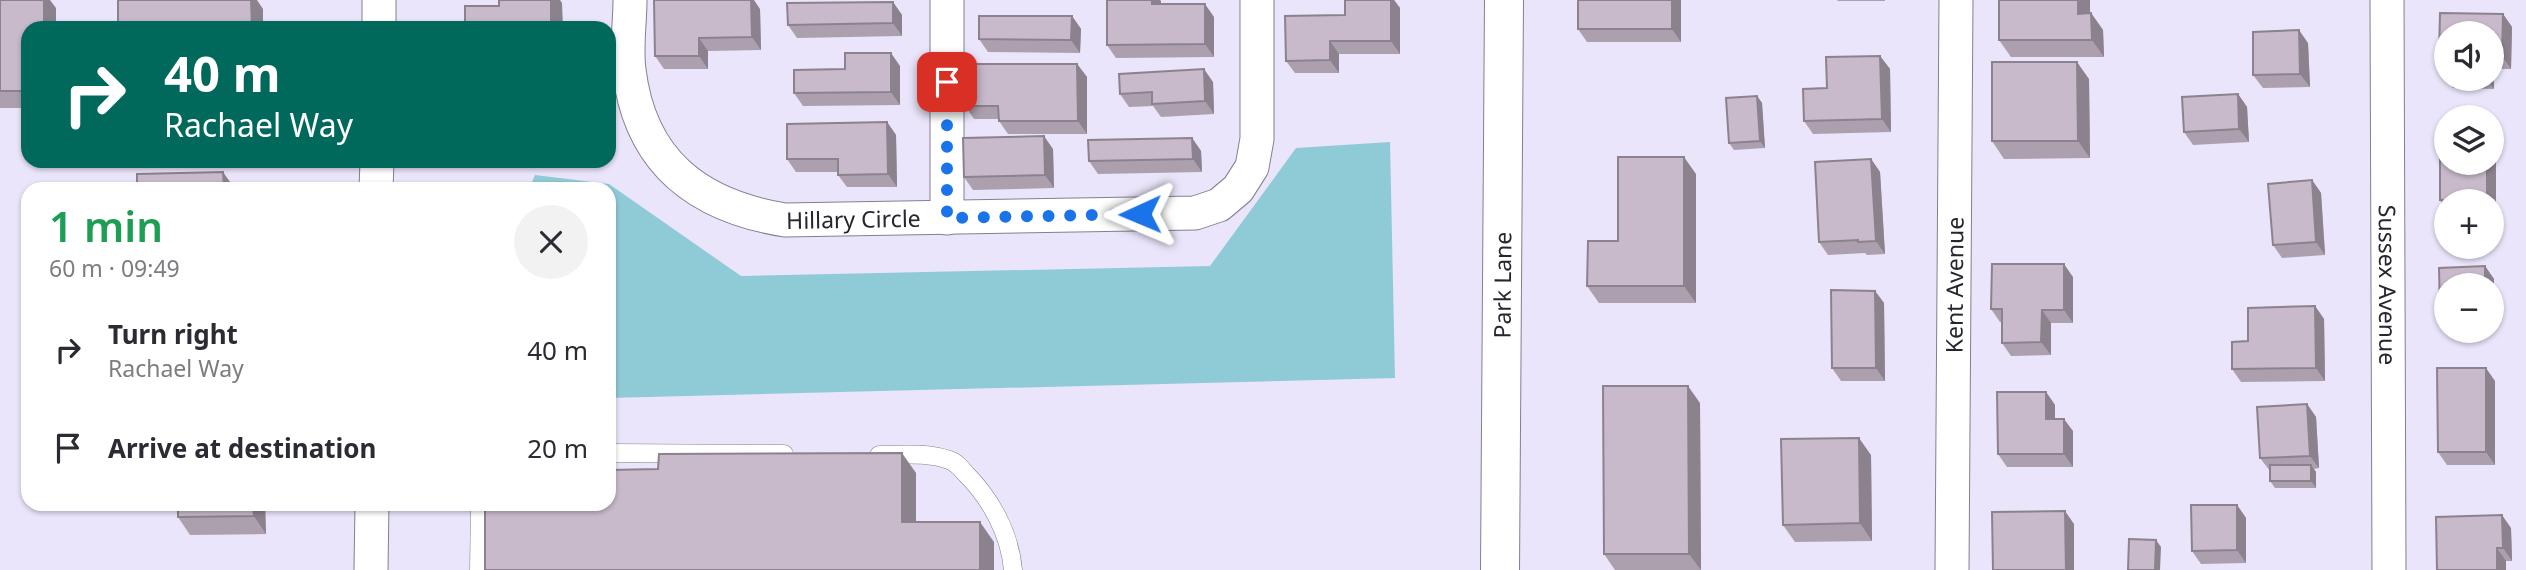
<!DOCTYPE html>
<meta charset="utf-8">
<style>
:root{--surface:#fff;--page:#f2f2f3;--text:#2b2b33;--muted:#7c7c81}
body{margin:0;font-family:"Noto Sans",sans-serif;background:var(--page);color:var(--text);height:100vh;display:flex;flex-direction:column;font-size:26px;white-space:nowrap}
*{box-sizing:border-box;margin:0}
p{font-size:23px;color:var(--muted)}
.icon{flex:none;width:38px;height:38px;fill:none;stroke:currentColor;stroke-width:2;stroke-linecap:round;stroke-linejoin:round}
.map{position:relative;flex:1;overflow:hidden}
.details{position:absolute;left:21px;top:182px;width:595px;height:329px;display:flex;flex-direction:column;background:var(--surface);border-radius:21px;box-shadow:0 2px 5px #0004}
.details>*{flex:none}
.banner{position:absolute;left:21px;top:21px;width:595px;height:147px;border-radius:21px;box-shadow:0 2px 5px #0004;background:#00695c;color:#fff;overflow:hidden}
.controls{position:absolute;left:2434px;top:21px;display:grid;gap:14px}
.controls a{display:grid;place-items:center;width:70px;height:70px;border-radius:50%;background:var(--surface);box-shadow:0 2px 5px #0004;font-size:35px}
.pin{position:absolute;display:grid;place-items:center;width:60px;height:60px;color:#fff;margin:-30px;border-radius:14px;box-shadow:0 4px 10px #0006}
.me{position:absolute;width:77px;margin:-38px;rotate:269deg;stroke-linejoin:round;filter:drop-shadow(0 0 5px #0008)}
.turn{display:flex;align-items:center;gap:24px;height:147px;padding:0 28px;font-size:32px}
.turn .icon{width:91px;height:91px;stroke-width:2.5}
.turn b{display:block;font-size:49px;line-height:60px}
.round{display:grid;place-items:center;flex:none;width:74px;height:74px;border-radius:37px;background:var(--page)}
.overview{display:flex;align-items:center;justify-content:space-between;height:119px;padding:0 28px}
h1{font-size:42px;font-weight:600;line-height:52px;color:#1e9e55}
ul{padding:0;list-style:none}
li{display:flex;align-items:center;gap:21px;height:98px;padding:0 28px}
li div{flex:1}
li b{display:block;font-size:26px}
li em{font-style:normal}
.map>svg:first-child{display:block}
.water{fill:#8fcbd7}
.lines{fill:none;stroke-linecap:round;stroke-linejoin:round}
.service-casing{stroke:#837f92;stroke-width:19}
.minor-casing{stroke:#837f92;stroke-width:35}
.tertiary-casing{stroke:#837f92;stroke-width:40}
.service{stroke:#fff;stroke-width:18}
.minor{stroke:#fff;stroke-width:33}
.tertiary{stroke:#fff;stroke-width:38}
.wall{fill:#aca0af}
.shaded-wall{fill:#8c828e}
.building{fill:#c8bacb;stroke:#8c828e;stroke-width:2}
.route{stroke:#1a73e8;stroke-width:12;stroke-dasharray:0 21.6}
.labels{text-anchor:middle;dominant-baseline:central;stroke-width:7;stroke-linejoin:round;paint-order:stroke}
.street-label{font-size:23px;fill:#27252d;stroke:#fff}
</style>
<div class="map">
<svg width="2526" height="570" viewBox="0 0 2526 570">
<rect width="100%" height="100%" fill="#eae5fa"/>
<polygon class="water" points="1390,142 1395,378 609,398 609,189 529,189 535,175 609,184 741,276 1210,266 1296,148"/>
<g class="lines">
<defs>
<g id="service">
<polyline points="609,453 784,454"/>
<path d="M879 455C902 455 927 452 949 460 956 462 961 468 966 474 991 499 1010 534 1013 570"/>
<polyline points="479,570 480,504"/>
</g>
<g id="minor">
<path id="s1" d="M630 0C630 23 626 47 629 70 640 162 698 206 785 220L1195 213 1219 205 1238 189 1252 167 1257 139V0"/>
<path id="s2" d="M2387 0 2389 570"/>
<polyline points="379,28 379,0"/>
<polyline points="376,189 377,161"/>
<polyline points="947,218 947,0"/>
<polyline points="371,570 372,504"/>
<path id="s3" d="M1952 570 1956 0"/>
</g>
<g id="tertiary">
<path id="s4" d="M1500 570 1504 0"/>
</g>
</defs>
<use href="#service" class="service-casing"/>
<use href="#minor" class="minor-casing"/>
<use href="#tertiary" class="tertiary-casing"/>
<use href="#service" class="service"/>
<use href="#minor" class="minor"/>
<use href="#tertiary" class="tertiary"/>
</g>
<g class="wall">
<polygon points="0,0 56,8 28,28 28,108 0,108"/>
<polygon points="1345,0 1394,0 1400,8 1400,54 1339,54 1339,73 1295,73 1286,61 1345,15"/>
<polygon points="1578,0 1681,0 1681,42 1587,42 1578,29"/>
<polygon points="1837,0 1885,0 1885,1 1838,1"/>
<polygon points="1161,1 1161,4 1214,17 1214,57 1116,58 1107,45"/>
<polygon points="893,2 902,15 902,36 797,38 788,25"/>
<polygon points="760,9 761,50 708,51 708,69 664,69 655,56"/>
<polygon points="2090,13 2091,13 2103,30 2104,57 2011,57 1999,40"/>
<polygon points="2440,13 2503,14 2512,27 2511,69 2492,69 2492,33 2446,33 2446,66 2439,56"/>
<polygon points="1072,16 1081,29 1080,53 988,52 979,39"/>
<polygon points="2308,43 2310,87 2263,88 2253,75"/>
<polygon points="1880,56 1890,69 1891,132 1813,134 1804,121 1827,88"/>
<polygon points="1077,64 1087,77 1087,134 1008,134 999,121 999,119 974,119 965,106"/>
<polygon points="900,66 900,105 803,106 794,93 845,69"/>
<polygon points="2492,70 2494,73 2494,89 2453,88 2448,81 2492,79"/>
<polygon points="2089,79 2090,158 2004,159 1992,141"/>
<polygon points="1213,82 1214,114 1161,117 1153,106 1129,107 1120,94"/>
<polygon points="2238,94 2247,107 2249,142 2193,145 2184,132"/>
<polygon points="1757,96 1762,103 1765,148 1734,150 1729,143"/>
<polygon points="887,122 896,135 897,187 847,187 838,175 838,172 796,172 787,159"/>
<polygon points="1192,138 1201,151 1202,172 1098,174 1089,161"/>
<polygon points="1053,149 1054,188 973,190 964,177"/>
<polygon points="2496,153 2496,213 2492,213 2492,201 2446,201 2446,210 2440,200"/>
<polygon points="1871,159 1880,172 1885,254 1867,255 1865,253 1828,255 1819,242"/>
<polygon points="1696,174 1696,303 1599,303 1587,286 1618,241"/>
<polygon points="2312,180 2321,193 2325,255 2282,258 2273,245"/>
<polygon points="2485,266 2494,279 2494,323 2492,323 2492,285 2446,285 2446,321 2440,311 2439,268"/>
<polygon points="2073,277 2073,323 2051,323 2051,355 2011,356 2002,343 2002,322 2000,322 1991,309"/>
<polygon points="1875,291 1884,303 1885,381 1841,381 1832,368"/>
<polygon points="2315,306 2324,319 2325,381 2241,382 2232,369"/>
<polygon points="2495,381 2495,465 2447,465 2438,452"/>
<polygon points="2046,392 2055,405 2055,419 2073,431 2073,467 2007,467 1998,454"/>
<polygon points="1700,403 1701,570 1615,570 1604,554"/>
<polygon points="2307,404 2316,417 2319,468 2314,469 2316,472 2316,488 2275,488 2270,481 2270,471 2260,458"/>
<polygon points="1871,455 1872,541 1795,542 1783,525"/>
<polygon points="265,504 266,534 190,535 178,517"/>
<polygon points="2237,505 2246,518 2246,563 2201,564 2192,551"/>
<polygon points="2511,528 2512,561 2506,561 2506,570 2437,570"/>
</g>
<g class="shaded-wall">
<polygon points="44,0 50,0 56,8 56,28 44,28"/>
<polygon points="251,0 257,0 263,9 263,28 252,28"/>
<polygon points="551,0 560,0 562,3 563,28 551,28"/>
<polygon points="751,0 754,0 760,9 761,50 752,37"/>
<polygon points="1152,0 1160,0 1161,1 1161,17 1152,4"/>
<polygon points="1391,0 1394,0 1400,8 1400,54 1391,41"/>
<polygon points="1672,0 1681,0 1681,42 1672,29"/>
<polygon points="2078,0 2090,0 2090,31 2078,14"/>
<polygon points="893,2 902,15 902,36 893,23"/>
<polygon points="1205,4 1214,17 1214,57 1205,44"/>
<polygon points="2091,13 2103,30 2104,57 2092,40"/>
<polygon points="2503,14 2512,27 2511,69 2502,56"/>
<polygon points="1072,16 1081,29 1080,53 1071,40"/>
<polygon points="2299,30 2308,43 2310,87 2300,74"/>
<polygon points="699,38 708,51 708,69 699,56"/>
<polygon points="1330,41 1339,54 1339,73 1330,60"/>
<polygon points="891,53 900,66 900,105 891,92"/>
<polygon points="1880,56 1890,69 1891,132 1882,119"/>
<polygon points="2077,62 2089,79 2090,158 2078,141"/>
<polygon points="1077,64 1087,77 1087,134 1078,121"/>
<polygon points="1204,69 1213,82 1214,114 1205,101"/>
<polygon points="2492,70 2494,73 2494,89 2489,82 2489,79 2492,79"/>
<polygon points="2238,94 2247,107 2249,142 2239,129"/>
<polygon points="1757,96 1762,103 1765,148 1760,141"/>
<polygon points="887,122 896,135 897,187 888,174"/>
<polygon points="1044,136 1053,149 1054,188 1045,175"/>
<polygon points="1192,138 1201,151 1202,172 1193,159"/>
<polygon points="2492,147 2496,153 2496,213 2492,207 2492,201 2488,201 2487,200 2487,163 2492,163"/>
<polygon points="1684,157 1696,174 1696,303 1684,286"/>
<polygon points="1871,159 1880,172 1885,254 1876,241"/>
<polygon points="223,172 235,189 224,189"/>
<polygon points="2312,180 2321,193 2325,255 2316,242"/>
<polygon points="2064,264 2073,277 2073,323 2064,310"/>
<polygon points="2485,266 2494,279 2494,323 2492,319 2492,285 2485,285"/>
<polygon points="1875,291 1884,303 1885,381 1876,368"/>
<polygon points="2315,306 2324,319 2325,381 2316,368"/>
<polygon points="2042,310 2051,323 2051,355 2041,342"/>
<polygon points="2486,368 2495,381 2495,465 2486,452"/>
<polygon points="1688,386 1700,403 1701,570 1689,554"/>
<polygon points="2046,392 2055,405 2055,432 2046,419"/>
<polygon points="2307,404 2316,417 2319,468 2310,456"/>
<polygon points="2064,419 2073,431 2073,467 2064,454"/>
<polygon points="1859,438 1871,455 1872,541 1860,523"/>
<polygon points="902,453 916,473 916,542 902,522"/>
<polygon points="2311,465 2316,472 2316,488 2311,481"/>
<polygon points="253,504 265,504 266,534 254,516"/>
<polygon points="2237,505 2246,518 2246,563 2237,550"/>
<polygon points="2065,511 2074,524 2074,570 2066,570"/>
<polygon points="2502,515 2511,528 2512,561 2503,548"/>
<polygon points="980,522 994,542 994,570 980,570"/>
<polygon points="2156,540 2161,547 2160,570 2155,570"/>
<polygon points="2497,548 2506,561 2506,570 2497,570"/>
</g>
<g class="building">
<polygon points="0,0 44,0 44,28 28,28 28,91 0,91"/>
<polygon points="118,0 251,0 252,28 118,28"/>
<polygon points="499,0 551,0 551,28 465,28 465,6 499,6"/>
<polygon points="654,0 751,0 752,37 699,38 699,56 655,56"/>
<polygon points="1107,0 1152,0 1152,4 1205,4 1205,44 1107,45"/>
<polygon points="1345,0 1391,0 1391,41 1330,41 1330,60 1286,61 1285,16 1345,15"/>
<rect x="1578" y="0" width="94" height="29"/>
<polygon points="1999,0 2078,0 2078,14 2091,13 2092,40 1999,40"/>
<polygon points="893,2 893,23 788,25 787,3"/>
<polygon points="2440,13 2503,14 2502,56 2492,56 2492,33 2446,33 2446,56 2439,56"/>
<polygon points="979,16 1072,16 1071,40 979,39"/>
<polygon points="2299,30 2300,74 2253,75 2253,32"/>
<polygon points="845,53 891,53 891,92 794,93 794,70 845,69"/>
<polygon points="1880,56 1882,119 1804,121 1803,89 1827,88 1826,57"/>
<polygon points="1992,62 2077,62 2078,141 1992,141"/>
<polygon points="965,64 1077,64 1078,121 999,121 998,106 965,106"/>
<polygon points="1204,69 1205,101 1152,104 1152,92 1120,94 1119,74"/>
<polygon points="2448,79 2489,79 2489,82 2448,81"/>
<polygon points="2238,94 2239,129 2184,132 2182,97"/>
<polygon points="1757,96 1760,141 1729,143 1726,98"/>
<polygon points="887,122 888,174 838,175 838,159 787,159 787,124"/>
<polygon points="1044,136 1045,175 964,177 963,138"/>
<polygon points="1192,138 1193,159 1089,161 1088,140"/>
<polygon points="2440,140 2446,140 2446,163 2487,163 2487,200 2440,200"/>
<polygon points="1618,157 1684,157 1684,286 1587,286 1588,241 1618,241"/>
<polygon points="1871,159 1876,241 1858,242 1858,240 1819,242 1815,162"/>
<polygon points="223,172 224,189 137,189 137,174"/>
<polygon points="2312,180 2316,242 2273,245 2268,184"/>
<polygon points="1992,264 2064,264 2064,310 2042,310 2041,342 2002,343 2002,309 1991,309"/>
<polygon points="2485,266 2485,285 2446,285 2446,311 2440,311 2439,268"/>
<polygon points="1831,290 1875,291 1876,368 1832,368"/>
<polygon points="2315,306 2316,368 2232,369 2232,342 2248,341 2248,308"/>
<polygon points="2437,368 2486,368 2486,452 2438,452"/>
<polygon points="1603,386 1688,386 1689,554 1604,554"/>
<polygon points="1997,392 2046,392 2046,419 2064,419 2064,454 1998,454"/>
<polygon points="2307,404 2310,456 2260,458 2257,407"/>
<polygon points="1859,438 1860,523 1783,525 1781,439"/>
<polygon points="902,453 902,522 980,522 980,570 485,570 485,504 609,504 609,470 658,469 659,454"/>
<rect x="2270" y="465" width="41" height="16"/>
<polygon points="178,504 253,504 254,516 178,517"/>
<polygon points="2191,505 2237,505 2237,550 2192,551"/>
<polygon points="2065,511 2066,570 1993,570 1992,512"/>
<polygon points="2502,515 2503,548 2497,548 2497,570 2437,570 2436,517"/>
<polygon points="2129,539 2156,540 2155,570 2128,570"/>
</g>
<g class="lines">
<polyline class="route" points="947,82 947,218 1140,214"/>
</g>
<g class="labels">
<g class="street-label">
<text stroke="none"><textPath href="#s1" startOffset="374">Hillary Circle</textPath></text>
<text stroke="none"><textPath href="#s4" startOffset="285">Park Lane</textPath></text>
<text stroke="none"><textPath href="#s3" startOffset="285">Kent Avenue</textPath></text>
<text stroke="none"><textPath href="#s2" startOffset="285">Sussex Avenue</textPath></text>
</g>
</g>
</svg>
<div class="controls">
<a><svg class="icon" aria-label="sound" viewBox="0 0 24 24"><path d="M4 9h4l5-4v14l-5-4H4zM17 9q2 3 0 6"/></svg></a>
<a><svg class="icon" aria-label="layers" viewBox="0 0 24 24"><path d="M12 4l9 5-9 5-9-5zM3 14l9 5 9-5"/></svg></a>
<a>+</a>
<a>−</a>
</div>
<div class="pin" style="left:947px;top:82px;background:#d93025"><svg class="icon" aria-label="arrive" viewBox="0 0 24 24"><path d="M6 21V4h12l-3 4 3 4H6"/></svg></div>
<svg class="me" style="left:1140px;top:214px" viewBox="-20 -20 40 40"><path d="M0-17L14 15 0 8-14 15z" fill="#1a73e8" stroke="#fff" stroke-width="4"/></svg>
<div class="banner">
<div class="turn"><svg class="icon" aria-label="right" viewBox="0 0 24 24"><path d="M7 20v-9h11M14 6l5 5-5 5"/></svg><div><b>40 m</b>Rachael Way</div></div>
</div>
<section class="details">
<div class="overview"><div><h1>1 min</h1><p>60 m · 09:49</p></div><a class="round"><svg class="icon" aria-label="close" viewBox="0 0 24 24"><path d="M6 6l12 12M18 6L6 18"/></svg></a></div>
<ul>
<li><svg class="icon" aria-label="right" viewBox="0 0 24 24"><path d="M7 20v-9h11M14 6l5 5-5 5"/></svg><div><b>Turn right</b><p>Rachael Way</p></div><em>40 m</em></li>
<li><svg class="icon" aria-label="arrive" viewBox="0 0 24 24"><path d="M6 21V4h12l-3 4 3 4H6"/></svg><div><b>Arrive at destination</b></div><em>20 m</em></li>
</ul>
</section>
</div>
